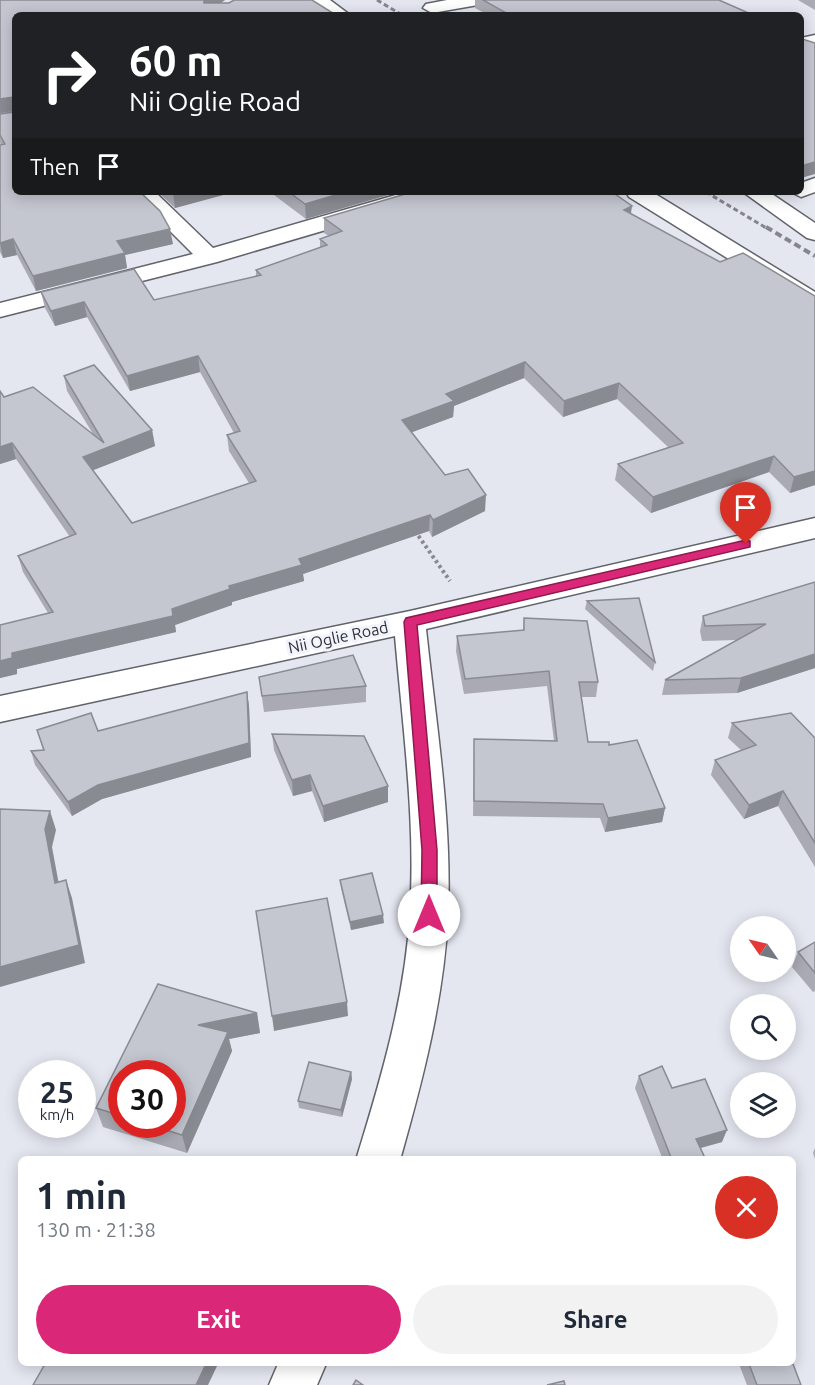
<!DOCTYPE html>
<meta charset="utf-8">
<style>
:root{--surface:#fff;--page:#f2f2f3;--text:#1f2937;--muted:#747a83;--accent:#db2777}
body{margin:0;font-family:Ubuntu,sans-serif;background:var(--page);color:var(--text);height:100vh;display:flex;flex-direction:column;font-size:22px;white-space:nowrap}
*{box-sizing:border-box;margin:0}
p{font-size:20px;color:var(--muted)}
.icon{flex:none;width:33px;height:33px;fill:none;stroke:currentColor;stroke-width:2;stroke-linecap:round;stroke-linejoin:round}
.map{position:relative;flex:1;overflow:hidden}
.side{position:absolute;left:18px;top:1156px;width:778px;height:210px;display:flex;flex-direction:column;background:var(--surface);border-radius:9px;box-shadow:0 3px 15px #0003}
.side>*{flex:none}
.banner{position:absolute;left:12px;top:12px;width:792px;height:183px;border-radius:9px;box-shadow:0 3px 15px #0003;background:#202124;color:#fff;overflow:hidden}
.needle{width:39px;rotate:304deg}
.tools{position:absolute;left:730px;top:916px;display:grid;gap:12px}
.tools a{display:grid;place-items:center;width:66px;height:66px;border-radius:50%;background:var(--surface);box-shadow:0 3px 15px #0003;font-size:30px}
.speed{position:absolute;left:18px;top:1060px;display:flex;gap:12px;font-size:30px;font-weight:700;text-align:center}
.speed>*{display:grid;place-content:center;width:78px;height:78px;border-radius:50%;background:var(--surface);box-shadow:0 3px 15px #0003;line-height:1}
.speed small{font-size:15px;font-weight:400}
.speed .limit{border:9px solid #d22;background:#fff;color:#111}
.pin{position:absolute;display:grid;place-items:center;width:51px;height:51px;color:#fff;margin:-62px -26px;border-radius:50% 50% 50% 0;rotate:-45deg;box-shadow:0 0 6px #0007}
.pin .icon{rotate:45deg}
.me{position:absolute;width:66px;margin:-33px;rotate:0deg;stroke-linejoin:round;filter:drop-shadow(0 0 4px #0008)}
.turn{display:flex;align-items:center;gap:21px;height:126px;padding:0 18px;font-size:27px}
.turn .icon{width:78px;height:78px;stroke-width:2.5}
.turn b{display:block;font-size:42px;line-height:51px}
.then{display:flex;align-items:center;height:57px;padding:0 18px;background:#0003;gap:12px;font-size:22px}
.round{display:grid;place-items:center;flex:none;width:63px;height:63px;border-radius:32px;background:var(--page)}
.overview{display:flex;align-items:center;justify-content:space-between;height:102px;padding:0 18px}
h1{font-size:36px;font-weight:600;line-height:45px}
.cta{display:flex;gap:12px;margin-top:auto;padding:12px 18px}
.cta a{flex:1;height:69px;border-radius:36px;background:var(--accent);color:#fff;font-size:24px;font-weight:600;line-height:69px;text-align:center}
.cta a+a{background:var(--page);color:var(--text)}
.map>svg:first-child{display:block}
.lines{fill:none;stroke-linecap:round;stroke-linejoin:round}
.minor-casing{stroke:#61636b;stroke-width:3}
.path{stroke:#898a91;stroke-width:4;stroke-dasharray:3 3;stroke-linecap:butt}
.minor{fill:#fff;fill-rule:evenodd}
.rail-far1{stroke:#85868d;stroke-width:3;stroke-dasharray:5 3;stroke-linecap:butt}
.rail{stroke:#85868d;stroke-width:4;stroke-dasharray:7 4;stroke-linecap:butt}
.wall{fill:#a9aab3;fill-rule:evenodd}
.shaded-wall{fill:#898b92}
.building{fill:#c4c6d0;stroke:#898b92;stroke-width:1.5}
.route{fill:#db2777;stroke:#8e194d;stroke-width:1.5}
.labels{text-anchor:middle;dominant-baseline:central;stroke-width:6;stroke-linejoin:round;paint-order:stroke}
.street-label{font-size:16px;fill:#2f3034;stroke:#f1f3fd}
</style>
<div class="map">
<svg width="815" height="1385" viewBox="0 0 815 1385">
<rect width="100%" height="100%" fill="#e4e6f0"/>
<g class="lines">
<defs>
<g id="minor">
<polygon points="309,0 330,0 350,15 329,15"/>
<polygon points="447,0 487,0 478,5 432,13 423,8 426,4"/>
<polygon points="815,35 815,47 801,50 801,38"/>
<polygon points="815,178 815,192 801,197 791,192 801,192 801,183"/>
<polygon points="131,192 155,192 213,248 406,192 441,192 438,197 217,262 0,317 0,303 193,254"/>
<polygon points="626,192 652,192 815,292 815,309 806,307 629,197"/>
<polygon points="743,192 769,192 815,223 815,240 807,238"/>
<path d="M815 518V538L426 629C436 724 452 819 448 915 444 998 423 1079 400 1160H356C381 1079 405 998 410 914 416 822 403 729 395 636L0 722V696L410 611Z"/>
<polygon points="278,1364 326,1364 317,1385 269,1385"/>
</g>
</defs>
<use href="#minor" class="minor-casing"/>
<polyline class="path" points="415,531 450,581"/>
<use href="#minor" class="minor"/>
<g class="rail-far1">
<polyline points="377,0 402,15"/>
<polyline points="706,192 768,229"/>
</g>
<polyline class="rail" points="766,227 815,256"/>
</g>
<g class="wall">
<polygon points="0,0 225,0 220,3 312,0 15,15 173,244 125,255 127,268 36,291 17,255 3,258 0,252 0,145 1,145 0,143"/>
<polygon points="475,0 719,0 753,15 488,15 475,8"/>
<polygon points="798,0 815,0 815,10"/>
<polygon points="158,192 234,192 175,208"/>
<polygon points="270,192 398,192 306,219"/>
<polygon points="631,214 720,262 815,296 815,485 790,493 769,472 651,513 615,480 618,464 668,447 617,399 563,417 524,378 454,406 453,417 411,432 445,475 485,511 432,537 429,531 303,574 304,581 232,602 232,605 175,625 176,632 17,669 17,674 0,678 0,625 48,613 23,572 18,556 70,537 16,459 0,464 0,391 4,397 93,434 67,391 64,376 152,430 155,446 93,470 132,523 249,483 229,451 227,435 234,433 200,372 130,391 87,317 55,326 45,308 41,292 154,300 256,276 256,270 320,248 320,239 329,236 324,233 324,218"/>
<polygon points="815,582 815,668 737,693 662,695 665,680 737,640 702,641 700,631 703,616"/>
<polygon points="587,601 655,662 653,671 585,609"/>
<polygon points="524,618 598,682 596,697 582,697 588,742 609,745 665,808 662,822 605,832 600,818 473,816 474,739 554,741 547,686 464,694 456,651 457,636 523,630"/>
<polygon points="259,677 366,686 366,702 264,712"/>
<polygon points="247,692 249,706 251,757 102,799 72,816 35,765 31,751 43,750 37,730 98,731"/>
<polygon points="732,723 815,738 815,867 778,806 744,819 711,775 715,760 741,750 728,738"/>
<polygon points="272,734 388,802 324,822 312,791 293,796 274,750"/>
<polygon points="340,880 384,923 351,930 341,888"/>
<polygon points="815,942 815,991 813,992 792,967 798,952"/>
<path d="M158 984 257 1013 260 1033 229 1039 232 1051 187 1153 103 1127 96 1108ZM122 1074H172V1125H122Z"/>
<polygon points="351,1072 352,1079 342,1117 299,1108 298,1101"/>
<polygon points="639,1076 672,1088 722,1142 701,1148 706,1160 663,1160 635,1088"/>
<polygon points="815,1148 815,1159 813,1153"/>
<polygon points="739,1364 793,1364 801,1385 747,1385"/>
</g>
<g class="shaded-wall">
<polygon points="204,0 225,0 206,13"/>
<polygon points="13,97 15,111 0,113 0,99"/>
<polygon points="815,162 815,174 801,178 801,166"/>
<polygon points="178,192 234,192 175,208 173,193"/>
<polygon points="346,192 398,192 306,219 305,204"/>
<polygon points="632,206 630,221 624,210"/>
<polygon points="170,229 173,244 125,255 127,268 36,291 33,276 117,241"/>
<polygon points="13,239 17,255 3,258 0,243"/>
<polygon points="84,302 87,317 55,326 51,311"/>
<polygon points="198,356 200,372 130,391 127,376"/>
<polygon points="525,362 524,378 454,406 453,417 402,436 402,420 446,394"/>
<polygon points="619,383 617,399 563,417 564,401"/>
<polygon points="152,430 155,446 86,473 83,457"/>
<polygon points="12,443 16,459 0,464 0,447"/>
<polygon points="774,456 769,472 651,513 653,497"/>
<polygon points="815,471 815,485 790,493 794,477"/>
<polygon points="486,495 485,511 432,537 433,520"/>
<polygon points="430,515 429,531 303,574 304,581 232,602 232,605 175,625 176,632 17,669 17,674 0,678 0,661 12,653 172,609 299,559"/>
<polygon points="815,654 815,668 737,693 741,678"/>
<polygon points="247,692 249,706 251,757 102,799 72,816 68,802"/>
<polygon points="310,775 312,791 293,796 292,780"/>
<polygon points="388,786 388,802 324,822 323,806"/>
<polygon points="783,791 778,806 744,819 749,805"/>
<polygon points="665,808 662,822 605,832 608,818"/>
<polygon points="50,811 56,830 52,847 62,901 55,883 45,829"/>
<polygon points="66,880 72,898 85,963 0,987 0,967"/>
<polygon points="383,915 384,923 351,930 350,922"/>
<polygon points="347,1002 348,1016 274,1031 272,1016"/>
<polygon points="257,1013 260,1033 229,1039 232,1051 187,1153 182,1135 198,1025"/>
<polygon points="351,1072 352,1079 342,1117 341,1110"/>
<polygon points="727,1130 722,1142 692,1150 696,1139"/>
<polygon points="206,1364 218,1364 208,1385 196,1385"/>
</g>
<g class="building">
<polygon points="0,0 204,0 204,3 229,3 234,0 312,0 336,15 15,15 15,192 140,192 160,211 170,229 117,241 125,253 33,276 13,239 0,243 0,145 5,144 0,135 0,114 14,112 13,97 0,99"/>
<polygon points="483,0 719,0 753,15 510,15"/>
<polygon points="801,36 802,39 815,43 815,162 801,166"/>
<polygon points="289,192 346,192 305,204"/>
<polygon points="412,192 612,192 632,206 624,210 720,262 743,253 815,296 815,471 794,477 774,456 653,497 618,464 683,443 619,383 564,401 525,362 446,394 454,401 402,420 445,475 468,469 486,495 433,520 430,515 299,559 302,565 229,586 230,589 172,609 173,616 12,653 12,658 0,661 0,625 53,612 18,556 76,534 12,443 0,447 0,391 4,397 33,387 104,443 64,376 94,365 152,430 83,457 132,523 256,481 227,435 240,431 198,356 127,376 84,302 51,311 41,292 134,269 154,300 261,275 256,270 327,245 320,239 342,231 324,218"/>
<polygon points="815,582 815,654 741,678 665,680 766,624 705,626 703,616"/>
<polygon points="639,598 655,662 587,601"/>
<polygon points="524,618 587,621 598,682 579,682 588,742 609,742 609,745 637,740 665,808 608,818 603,804 474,801 474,739 557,741 549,671 465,679 457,636 524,630"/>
<polygon points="353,655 366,686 262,696 259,677"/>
<polygon points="247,692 249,743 98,785 68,802 31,751 44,750 37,730 91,713 98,731"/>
<polygon points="791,713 815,738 815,843 783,791 749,805 715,760 756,745 732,723"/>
<polygon points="272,734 364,736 388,786 323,806 310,775 292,780"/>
<polygon points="0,809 50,811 45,829 55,883 66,880 79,945 0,967"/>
<polygon points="372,873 383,915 350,922 340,880"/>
<polygon points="327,898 347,1002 272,1016 256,911"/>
<polygon points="815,942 815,973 798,952"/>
<polygon points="158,984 257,1013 198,1025 228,1032 182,1135 150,1125 172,1125 172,1074 122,1074 122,1116 96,1108"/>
<polygon points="309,1062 351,1072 341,1110 298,1101"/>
<polygon points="662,1066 672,1088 705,1079 727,1130 696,1139 706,1160 672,1160 639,1076"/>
<polygon points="45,1364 206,1364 196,1385 33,1385"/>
<polygon points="749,1364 793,1364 801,1385 757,1385"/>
<polygon points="356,1380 363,1385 353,1385"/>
<polygon points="564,1381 565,1385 547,1385"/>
</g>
<polygon class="route" points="746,540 750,541 750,547 417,625 437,850 437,915 435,920 424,920 421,915 422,850 404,622 406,618"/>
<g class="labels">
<g class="street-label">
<text transform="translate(338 637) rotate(-12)">Nii Oglie Road</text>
</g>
</g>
</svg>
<div class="tools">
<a><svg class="needle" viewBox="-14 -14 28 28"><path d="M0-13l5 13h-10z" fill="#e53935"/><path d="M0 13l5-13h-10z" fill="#747a83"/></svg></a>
<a><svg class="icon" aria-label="search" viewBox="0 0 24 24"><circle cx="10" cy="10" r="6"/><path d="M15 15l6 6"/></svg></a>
<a><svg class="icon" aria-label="layers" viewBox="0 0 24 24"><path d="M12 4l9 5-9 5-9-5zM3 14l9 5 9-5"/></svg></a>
</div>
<div class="speed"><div>25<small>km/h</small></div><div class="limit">30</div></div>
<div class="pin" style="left:746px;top:544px;background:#d93025"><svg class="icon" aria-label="arrive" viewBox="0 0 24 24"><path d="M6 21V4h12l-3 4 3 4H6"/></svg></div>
<svg class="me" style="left:429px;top:915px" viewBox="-20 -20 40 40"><circle r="19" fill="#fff"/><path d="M0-13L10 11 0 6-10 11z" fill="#db2777"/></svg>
<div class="banner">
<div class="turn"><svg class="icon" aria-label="right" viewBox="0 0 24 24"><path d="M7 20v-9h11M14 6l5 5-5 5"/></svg><div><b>60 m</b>Nii Oglie Road</div></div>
<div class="then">Then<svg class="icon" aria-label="arrive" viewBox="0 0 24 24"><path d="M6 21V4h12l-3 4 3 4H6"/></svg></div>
</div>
<section class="side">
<div class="overview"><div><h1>1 min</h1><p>130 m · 21:38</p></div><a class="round" style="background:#d93025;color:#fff"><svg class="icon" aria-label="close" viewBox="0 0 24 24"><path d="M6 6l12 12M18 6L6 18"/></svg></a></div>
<div class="cta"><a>Exit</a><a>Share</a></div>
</section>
</div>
